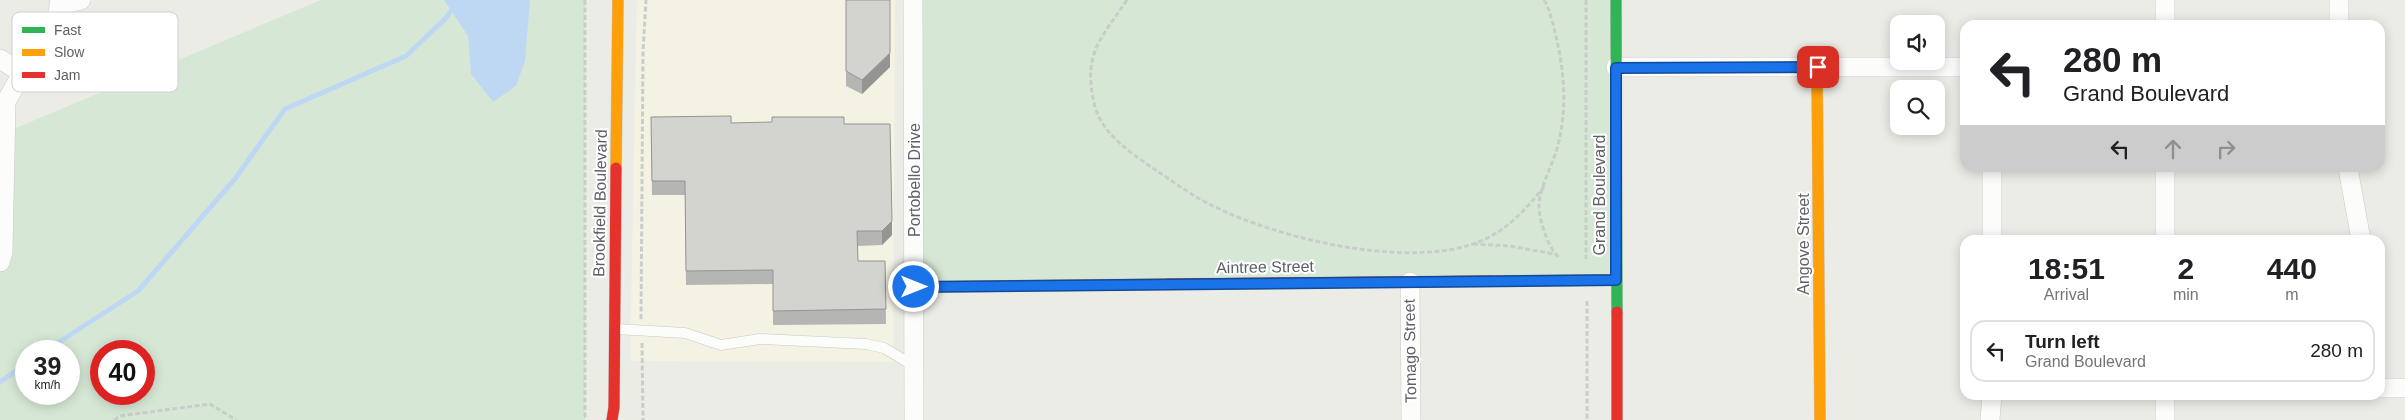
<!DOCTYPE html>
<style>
:root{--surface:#fff;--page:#f2f2f2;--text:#202124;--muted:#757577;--line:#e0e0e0}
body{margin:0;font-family:Helvetica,sans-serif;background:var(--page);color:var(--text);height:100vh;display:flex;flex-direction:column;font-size:19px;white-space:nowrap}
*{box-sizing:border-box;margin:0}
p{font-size:16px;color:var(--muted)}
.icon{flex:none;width:28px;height:28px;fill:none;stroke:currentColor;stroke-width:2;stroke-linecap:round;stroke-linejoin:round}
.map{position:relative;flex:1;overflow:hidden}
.drawer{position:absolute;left:1960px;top:235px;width:425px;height:165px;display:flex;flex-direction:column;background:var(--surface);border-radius:15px;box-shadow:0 2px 12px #0003}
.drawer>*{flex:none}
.guide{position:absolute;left:1960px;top:20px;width:425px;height:152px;border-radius:15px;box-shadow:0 2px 12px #0003;background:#fff;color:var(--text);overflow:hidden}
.fabs{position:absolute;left:1890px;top:15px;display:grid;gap:10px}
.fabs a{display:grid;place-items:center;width:55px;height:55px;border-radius:10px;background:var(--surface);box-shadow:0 2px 12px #0003;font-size:25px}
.speed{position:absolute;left:15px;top:340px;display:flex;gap:10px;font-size:25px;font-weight:700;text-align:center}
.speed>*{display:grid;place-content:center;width:65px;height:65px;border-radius:50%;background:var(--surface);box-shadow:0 2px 12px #0003;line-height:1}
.speed small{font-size:12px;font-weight:400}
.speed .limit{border:8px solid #d22;background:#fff;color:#111}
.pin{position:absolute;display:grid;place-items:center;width:42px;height:42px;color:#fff;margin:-21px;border-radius:10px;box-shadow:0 2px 8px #0006}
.me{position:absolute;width:55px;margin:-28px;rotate:90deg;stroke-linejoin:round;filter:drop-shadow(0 0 4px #0008)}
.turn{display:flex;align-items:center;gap:18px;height:105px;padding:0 20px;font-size:22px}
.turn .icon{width:65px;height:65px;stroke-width:2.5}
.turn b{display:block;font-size:35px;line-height:42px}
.lanes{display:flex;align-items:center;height:48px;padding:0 20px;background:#0003;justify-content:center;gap:25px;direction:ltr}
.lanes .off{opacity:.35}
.eta{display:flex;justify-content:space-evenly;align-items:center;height:85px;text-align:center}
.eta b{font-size:30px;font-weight:700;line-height:35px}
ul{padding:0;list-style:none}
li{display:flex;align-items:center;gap:15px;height:62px;margin:0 10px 8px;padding:0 10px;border:2px solid var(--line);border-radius:15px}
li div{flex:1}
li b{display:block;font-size:19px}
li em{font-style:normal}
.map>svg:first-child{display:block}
.commercial{fill:#f4f2e2}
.green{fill:#d6e8d5;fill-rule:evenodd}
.water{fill:#bed8f4}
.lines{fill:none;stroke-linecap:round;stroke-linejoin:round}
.stream{stroke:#bed8f4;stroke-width:5}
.lane-casing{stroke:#c8c8c8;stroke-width:11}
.street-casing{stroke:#c8c8c8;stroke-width:20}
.fast-casing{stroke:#c9c9c9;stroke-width:12}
.slow-casing{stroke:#c9c9c9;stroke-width:12}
.jam-casing{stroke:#c9c9c9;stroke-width:12}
.path{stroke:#c8cdca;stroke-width:3;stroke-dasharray:5 2.5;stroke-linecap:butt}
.lane{stroke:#fcfcfb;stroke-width:10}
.street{stroke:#fcfcfb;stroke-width:19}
.fast{stroke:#30b455;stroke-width:11}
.slow{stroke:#ff9f0a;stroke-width:11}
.jam{stroke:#e5322d;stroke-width:11}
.wall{fill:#b5b5b3}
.shaded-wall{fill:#949492}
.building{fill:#d3d3d0;stroke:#949492}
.route-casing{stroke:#114b97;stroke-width:12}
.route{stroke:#1a73e8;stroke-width:9}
.labels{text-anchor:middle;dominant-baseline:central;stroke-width:4;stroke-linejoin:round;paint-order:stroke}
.street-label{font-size:16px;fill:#5d6065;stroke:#fff}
.key{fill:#fff;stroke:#cecfd1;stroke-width:1}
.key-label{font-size:14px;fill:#5d6065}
</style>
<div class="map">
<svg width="2405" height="420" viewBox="0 0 2405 420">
<rect width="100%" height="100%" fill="#ecece7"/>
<polygon class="commercial" points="637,0 895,0 893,362 630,361"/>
<g class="green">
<path d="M321 0H585V420H0V262L4 133ZM26 351H69V394H26ZM101 351H144V394H101Z"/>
<polygon points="913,0 1616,0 1616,280 914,287"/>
</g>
<polygon class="water" points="444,0 530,0 525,61 516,86 493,102 471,74 468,36"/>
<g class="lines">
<g class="stream">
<polyline points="45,351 138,291 234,180 285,109 406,56 445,19 459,0"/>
<polyline points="0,382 26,364"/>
</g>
<defs>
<polyline id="lane" points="616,329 685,333 721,345 760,339 866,344 884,348 914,366"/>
<g id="street">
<polyline points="913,0 914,420"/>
<polyline points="2165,0 2165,25"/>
<polyline points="2339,0 2339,25"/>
<polyline points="60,5 81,0"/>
<polyline points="0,59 22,73"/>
<polyline points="1616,67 1965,67"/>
<polyline points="2348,168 2361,240"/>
<polyline points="1992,240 1992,168"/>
<polyline points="2165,240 2165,168"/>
<polyline points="0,262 3,252 6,102 22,73 49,49 54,35 60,0"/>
<polyline points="1410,282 1411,420"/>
<polyline points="2380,388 2405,388"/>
<polyline points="2165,395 2165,420"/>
<polyline points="1990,420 1992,395"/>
</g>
<polyline id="fast" points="1616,0 1617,312"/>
<g id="slow">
<polyline points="1817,67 1820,420"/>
<polyline points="616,168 618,0"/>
<polyline points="1491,281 1616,280"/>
<polyline points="914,287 1168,284"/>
</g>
<g id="jam">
<polyline points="1168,284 1491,281"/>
<polyline points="1617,312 1617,420"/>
<polyline points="612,420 614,407 616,168"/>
</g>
</defs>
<use href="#lane" class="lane-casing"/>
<use href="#street" class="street-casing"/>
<use href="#fast" class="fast-casing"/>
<use href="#slow" class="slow-casing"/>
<use href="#jam" class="jam-casing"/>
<g class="path">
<polyline points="585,0 585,420"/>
<path d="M1127 0C1101 39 1083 52 1094 103 1101 134 1130 152 1154 169 1168 178 1183 189 1198 198 1263 235 1380 263 1454 249 1496 241 1518 219 1544 187"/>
<path d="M1544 0C1550 10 1552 21 1555 32 1565 73 1568 112 1556 152 1551 167 1538 193 1539 207 1539 220 1549 251 1560 258"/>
<polyline points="1586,0 1586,259"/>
<polyline points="1473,244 1510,246 1554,254"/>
<polyline points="1587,301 1587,420"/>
<polyline points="641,319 643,51 646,0"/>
<polyline points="642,343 643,420"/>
<polyline points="114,420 120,416 210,404 236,420"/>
</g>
<use href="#lane" class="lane"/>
<use href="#street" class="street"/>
<use href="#fast" class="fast"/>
<use href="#slow" class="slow"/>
<use href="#jam" class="jam"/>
</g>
<g class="wall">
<polygon points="846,0 890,67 862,94 846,86"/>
<polygon points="651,117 731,123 844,124 892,235 882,245 857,246 858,261 885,261 886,324 773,325 773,284 686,285 685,195 652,195"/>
</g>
<g class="shaded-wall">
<polygon points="890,53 890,67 862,94 862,80"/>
<polygon points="892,221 892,235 882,245 882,231"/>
</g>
<g class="building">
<polygon points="846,0 890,0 890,53 862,80 846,71"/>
<polygon points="731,116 731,123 772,122 772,117 844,117 844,124 890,124 892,221 882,231 857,231 858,261 885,261 886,309 773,311 773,270 686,271 685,181 652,181 651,117"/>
</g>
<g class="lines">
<defs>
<polyline id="route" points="914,287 1616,280 1616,68 1818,67"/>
</defs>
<use href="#route" class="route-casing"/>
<use href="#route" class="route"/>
</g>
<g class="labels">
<g class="street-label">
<text transform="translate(914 180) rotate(-90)">Portobello Drive</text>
<text transform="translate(1599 195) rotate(-90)">Grand Boulevard</text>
<text transform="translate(600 203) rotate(-89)">Brookfield Boulevard</text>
<text transform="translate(1803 244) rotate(-90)">Angove Street</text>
<text transform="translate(1265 267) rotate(-1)">Aintree Street</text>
<text transform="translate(1410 351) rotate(-91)">Tomago Street</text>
</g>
</g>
<rect x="12" y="12" width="166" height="80" rx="8" class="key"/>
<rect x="22" y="27" width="23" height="6" fill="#30b455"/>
<rect x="22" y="49" width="23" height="7" fill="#ff9f0a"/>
<rect x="22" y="72" width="23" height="6" fill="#e5322d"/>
<g class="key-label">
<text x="54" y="35">Fast</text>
<text x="54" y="57">Slow</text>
<text x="54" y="80">Jam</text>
</g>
</svg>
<div class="fabs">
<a><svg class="icon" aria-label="sound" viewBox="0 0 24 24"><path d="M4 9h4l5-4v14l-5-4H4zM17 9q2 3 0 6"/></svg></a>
<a><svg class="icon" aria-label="search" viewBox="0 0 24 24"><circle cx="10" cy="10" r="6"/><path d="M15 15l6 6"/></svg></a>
</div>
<div class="speed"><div>39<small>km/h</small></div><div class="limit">40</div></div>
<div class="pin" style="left:1818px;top:67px;background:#d93025"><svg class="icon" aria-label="arrive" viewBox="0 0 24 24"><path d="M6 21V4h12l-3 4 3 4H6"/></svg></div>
<svg class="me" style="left:914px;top:287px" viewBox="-20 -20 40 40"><circle r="17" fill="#1a73e8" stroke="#fff" stroke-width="3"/><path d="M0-11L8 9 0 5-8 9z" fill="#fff"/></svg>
<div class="guide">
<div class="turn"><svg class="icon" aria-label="left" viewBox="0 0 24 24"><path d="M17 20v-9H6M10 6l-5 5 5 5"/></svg><div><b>280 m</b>Grand Boulevard</div></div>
<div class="lanes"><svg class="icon" aria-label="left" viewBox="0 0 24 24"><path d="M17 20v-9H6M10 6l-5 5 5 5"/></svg><svg class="icon off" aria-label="ahead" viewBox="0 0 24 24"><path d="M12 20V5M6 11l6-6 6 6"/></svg><svg class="icon off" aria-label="right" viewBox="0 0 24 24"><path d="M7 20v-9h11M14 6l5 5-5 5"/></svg></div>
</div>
<section class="drawer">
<div class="eta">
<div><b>18:51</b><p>Arrival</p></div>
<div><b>2</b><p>min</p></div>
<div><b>440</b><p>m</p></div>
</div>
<ul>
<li><svg class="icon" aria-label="left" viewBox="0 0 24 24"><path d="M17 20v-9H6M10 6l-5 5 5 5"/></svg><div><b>Turn left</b><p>Grand Boulevard</p></div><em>280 m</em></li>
</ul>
</section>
</div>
